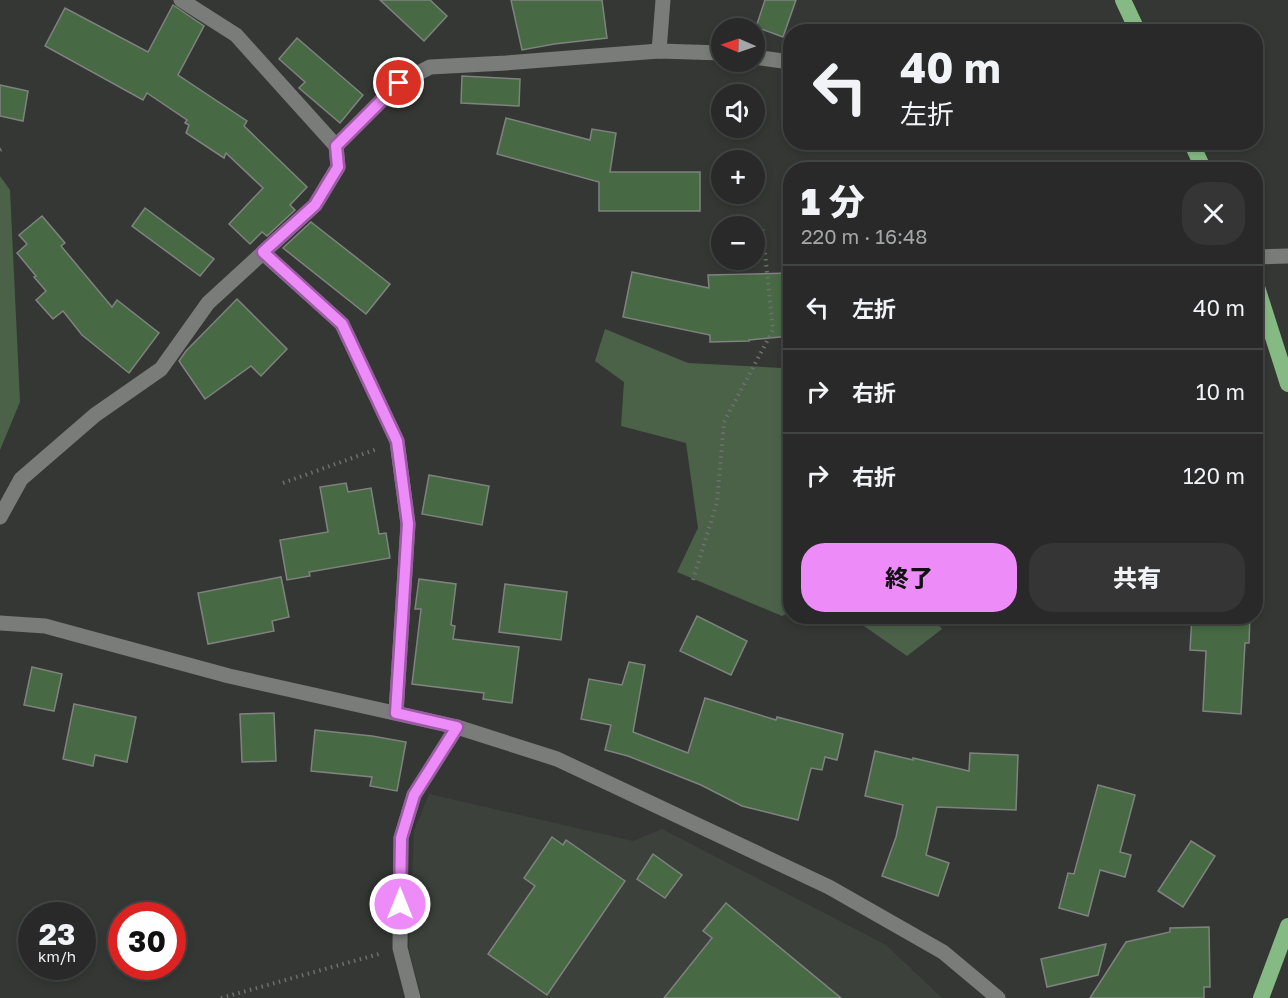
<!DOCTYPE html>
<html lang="ja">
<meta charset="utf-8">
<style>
:root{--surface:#282928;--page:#343534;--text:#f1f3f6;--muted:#a5a6a8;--line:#444545;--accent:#ed8cf9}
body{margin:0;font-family:"Golos Text","Noto Sans JP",sans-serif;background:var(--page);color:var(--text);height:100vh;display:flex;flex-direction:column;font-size:22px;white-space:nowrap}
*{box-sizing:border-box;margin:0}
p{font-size:20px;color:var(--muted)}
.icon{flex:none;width:33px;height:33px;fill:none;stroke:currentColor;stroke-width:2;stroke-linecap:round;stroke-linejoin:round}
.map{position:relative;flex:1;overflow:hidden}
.panel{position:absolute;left:783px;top:162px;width:480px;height:462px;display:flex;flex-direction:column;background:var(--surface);border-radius:24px;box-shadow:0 3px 9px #0003,0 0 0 2px var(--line)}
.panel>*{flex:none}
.guide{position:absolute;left:783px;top:24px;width:480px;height:126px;border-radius:24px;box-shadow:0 3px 9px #0003,0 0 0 2px var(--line);background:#282928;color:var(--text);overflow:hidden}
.needle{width:39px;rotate:272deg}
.tools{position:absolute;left:711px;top:18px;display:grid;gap:12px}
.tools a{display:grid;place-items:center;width:54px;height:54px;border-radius:50%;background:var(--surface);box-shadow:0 3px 9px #0003,0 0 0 2px var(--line);font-size:30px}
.speed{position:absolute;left:18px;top:902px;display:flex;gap:12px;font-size:30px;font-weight:700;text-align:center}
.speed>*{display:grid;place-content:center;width:78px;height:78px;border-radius:50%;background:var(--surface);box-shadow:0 3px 9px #0003,0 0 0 2px var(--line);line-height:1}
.speed small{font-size:15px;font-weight:400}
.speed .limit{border:9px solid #d22;background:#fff;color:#111}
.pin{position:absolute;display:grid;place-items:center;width:51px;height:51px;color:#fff;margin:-26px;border:3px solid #fff;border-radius:50%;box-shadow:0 2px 6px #0007}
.me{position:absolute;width:66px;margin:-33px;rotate:0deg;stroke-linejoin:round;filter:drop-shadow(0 0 4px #0008)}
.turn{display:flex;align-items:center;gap:21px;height:126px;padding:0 18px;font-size:27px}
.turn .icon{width:78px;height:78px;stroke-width:2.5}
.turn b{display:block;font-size:42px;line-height:51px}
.round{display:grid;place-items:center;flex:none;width:63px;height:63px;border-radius:24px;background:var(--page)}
.headline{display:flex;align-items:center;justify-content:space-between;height:102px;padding:0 18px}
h1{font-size:36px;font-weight:800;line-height:45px}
.primary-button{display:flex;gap:12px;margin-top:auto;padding:12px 18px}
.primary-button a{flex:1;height:69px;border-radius:24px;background:var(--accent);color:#111;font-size:24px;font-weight:800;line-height:69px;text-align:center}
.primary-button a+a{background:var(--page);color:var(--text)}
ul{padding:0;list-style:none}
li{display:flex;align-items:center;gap:18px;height:84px;padding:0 18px;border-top:2px solid var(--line)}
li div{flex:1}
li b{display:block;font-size:22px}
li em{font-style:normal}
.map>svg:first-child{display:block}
.built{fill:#3c423b}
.green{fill:#4b6249}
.building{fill:#476a44;stroke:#808280;stroke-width:1.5}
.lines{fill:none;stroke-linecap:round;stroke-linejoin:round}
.path{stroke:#6e706e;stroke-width:4;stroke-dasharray:1.5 4.5;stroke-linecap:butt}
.minor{stroke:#797c79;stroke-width:15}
.tertiary{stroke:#797c79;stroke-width:15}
.trunk{stroke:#86ba84;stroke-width:16}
.route-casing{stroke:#9a5ba2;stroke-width:15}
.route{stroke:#ed8cf9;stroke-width:10}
</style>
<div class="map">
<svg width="1288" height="998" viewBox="0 0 1288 998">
<rect width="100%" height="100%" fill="#353735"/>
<polygon class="built" points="429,794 633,841 662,829 886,945 942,998 422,998 409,950 414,831"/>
<g class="green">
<polygon points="0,176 10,190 20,402 0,450"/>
<polygon points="605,329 688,363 781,368 790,384 790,612 782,616 677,572 698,528 686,443 621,426 624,382 595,361"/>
<polygon points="851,617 932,617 942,629 907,656"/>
</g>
<g class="building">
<polygon points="380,0 430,0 447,16 424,41"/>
<polygon points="511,0 602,0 607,38 554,44 522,50"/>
<polygon points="765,0 796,0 783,37 756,27"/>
<polygon points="173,5 204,26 178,75 247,121 244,126 307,187 290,205 295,210 267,236 262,232 250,244 229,224 263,188 226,153 224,158 186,133 189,125 185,123 187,120 147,93 143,100 45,46 65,8 148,52"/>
<polygon points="297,38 363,95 340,123 299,88 305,82 279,59"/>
<polygon points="462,76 520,79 519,106 461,103"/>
<polygon points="0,85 28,91 23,121 0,116"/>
<polygon points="506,118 590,140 592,129 616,133 610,172 700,172 700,211 599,211 599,182 497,154"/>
<polygon points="145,208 214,259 200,276 132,226"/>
<polygon points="42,216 65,243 61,246 112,307 117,300 159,333 129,373 82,335 63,311 53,319 36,300 46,291 34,277 36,276 17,253 27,244 19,235"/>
<polygon points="311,222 390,284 366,314 283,248"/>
<polygon points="632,272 709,288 708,275 790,273 790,336 749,340 749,341 710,342 710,335 623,317"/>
<polygon points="237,299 287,349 261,376 251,366 205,399 179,361 186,351"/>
<polygon points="429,475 489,486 482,525 422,514"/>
<polygon points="346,483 348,492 371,488 379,534 386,533 390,558 309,572 310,576 287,580 280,540 328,532 320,487"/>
<polygon points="281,577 289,617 272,621 274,631 208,644 198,593"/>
<polygon points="419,579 456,584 451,625 455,626 453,639 519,647 512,703 483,699 484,693 412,684 421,609 415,609"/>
<polygon points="505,584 567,592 561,640 499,632"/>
<polygon points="697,616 747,641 731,675 680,651"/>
<polygon points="1192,616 1250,616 1249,643 1245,643 1241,714 1203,711 1206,651 1190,650"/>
<polygon points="629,662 645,665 633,732 688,753 705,698 776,720 777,717 843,734 837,760 825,757 822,770 811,768 798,820 742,806 701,785 628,756 605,750 611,725 581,719 589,679 622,685"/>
<polygon points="32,667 62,674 54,711 24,705"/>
<polygon points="74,704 136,717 127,762 95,755 93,766 63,759"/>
<polygon points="274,713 276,761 242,762 240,714"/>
<polygon points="315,730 372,736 406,742 397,791 370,786 372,777 311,771"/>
<polygon points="875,751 913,760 913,758 969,771 970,753 1018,755 1016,810 937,807 926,855 949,863 938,896 882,876 896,837 903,805 865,796"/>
<polygon points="1098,785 1135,795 1120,852 1131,855 1125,877 1100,870 1088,916 1059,908 1068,873 1074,874"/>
<polygon points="552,837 563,845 566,840 625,881 547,995 488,954 535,886 524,878"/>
<polygon points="1191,841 1215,856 1183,907 1158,891"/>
<polygon points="653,854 682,875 665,898 637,879"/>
<polygon points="726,903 841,998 664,998 712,938 703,931"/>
<polygon points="1209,927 1210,987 1204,987 1204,998 1090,998 1126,942 1170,932 1170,928"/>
<polygon points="1106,944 1098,975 1047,987 1041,959"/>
</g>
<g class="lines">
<g class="path">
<polyline points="0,150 2,149"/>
<polyline points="283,483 377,449"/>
<polyline points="693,580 717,502 724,422 773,330 762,225"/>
<polyline points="221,998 379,954"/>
</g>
<g class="minor">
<polyline points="659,51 663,0"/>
<polyline points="754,57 790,62"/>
<polyline points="336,146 399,83 430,67 506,63 659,51 722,53"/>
<polyline points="263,253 342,324 397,441 408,524 396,713"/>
<polyline points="1256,257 1288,256"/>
<polyline points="0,517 21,479 95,415 161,369 208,303 315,205 338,167 336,146 236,35 181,0"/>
<polyline points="413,998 400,948 401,838 414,795 457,727"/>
</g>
<polyline class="tertiary" points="0,623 45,626 229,676 457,727 557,759 829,887 943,952 998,998"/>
<g class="trunk">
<polyline points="1123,0 1138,32"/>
<polyline points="1191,142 1204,170"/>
<polyline points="1256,284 1288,384"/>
<polyline points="1261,998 1288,926"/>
</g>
</g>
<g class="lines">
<defs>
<polyline id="route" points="399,83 336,146 338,167 315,205 263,252 342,324 397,441 408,524 396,713 457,727 414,795 401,838 400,904"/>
</defs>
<use href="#route" class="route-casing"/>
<use href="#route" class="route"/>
</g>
</svg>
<div class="tools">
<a><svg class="needle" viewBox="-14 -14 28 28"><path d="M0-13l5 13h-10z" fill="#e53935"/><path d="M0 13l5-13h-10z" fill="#a5a6a8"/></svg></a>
<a><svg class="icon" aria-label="sound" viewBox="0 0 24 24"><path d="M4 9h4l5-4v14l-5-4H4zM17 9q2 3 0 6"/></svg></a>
<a>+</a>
<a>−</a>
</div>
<div class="speed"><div>23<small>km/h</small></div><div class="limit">30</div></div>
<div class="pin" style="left:399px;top:83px;background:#d93025"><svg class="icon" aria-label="arrive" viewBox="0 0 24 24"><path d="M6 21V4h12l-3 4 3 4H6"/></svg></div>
<svg class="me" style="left:400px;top:904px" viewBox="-20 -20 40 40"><circle r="17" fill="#ed8cf9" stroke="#fff" stroke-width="3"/><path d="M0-11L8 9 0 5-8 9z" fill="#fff"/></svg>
<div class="guide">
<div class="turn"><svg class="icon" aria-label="left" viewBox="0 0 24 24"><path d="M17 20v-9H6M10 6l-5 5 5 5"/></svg><div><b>40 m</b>左折</div></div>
</div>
<section class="panel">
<div class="headline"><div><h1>1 分</h1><p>220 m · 16:48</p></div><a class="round"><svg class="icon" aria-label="close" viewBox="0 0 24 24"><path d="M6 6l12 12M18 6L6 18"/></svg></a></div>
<ul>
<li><svg class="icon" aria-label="left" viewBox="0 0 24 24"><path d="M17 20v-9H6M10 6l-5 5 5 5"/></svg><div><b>左折</b></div><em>40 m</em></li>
<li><svg class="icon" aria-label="right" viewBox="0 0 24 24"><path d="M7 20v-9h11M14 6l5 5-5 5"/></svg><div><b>右折</b></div><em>10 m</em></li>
<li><svg class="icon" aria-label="right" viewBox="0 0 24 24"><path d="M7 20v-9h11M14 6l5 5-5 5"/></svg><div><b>右折</b></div><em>120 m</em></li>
</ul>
<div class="primary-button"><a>終了</a><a>共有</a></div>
</section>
</div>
